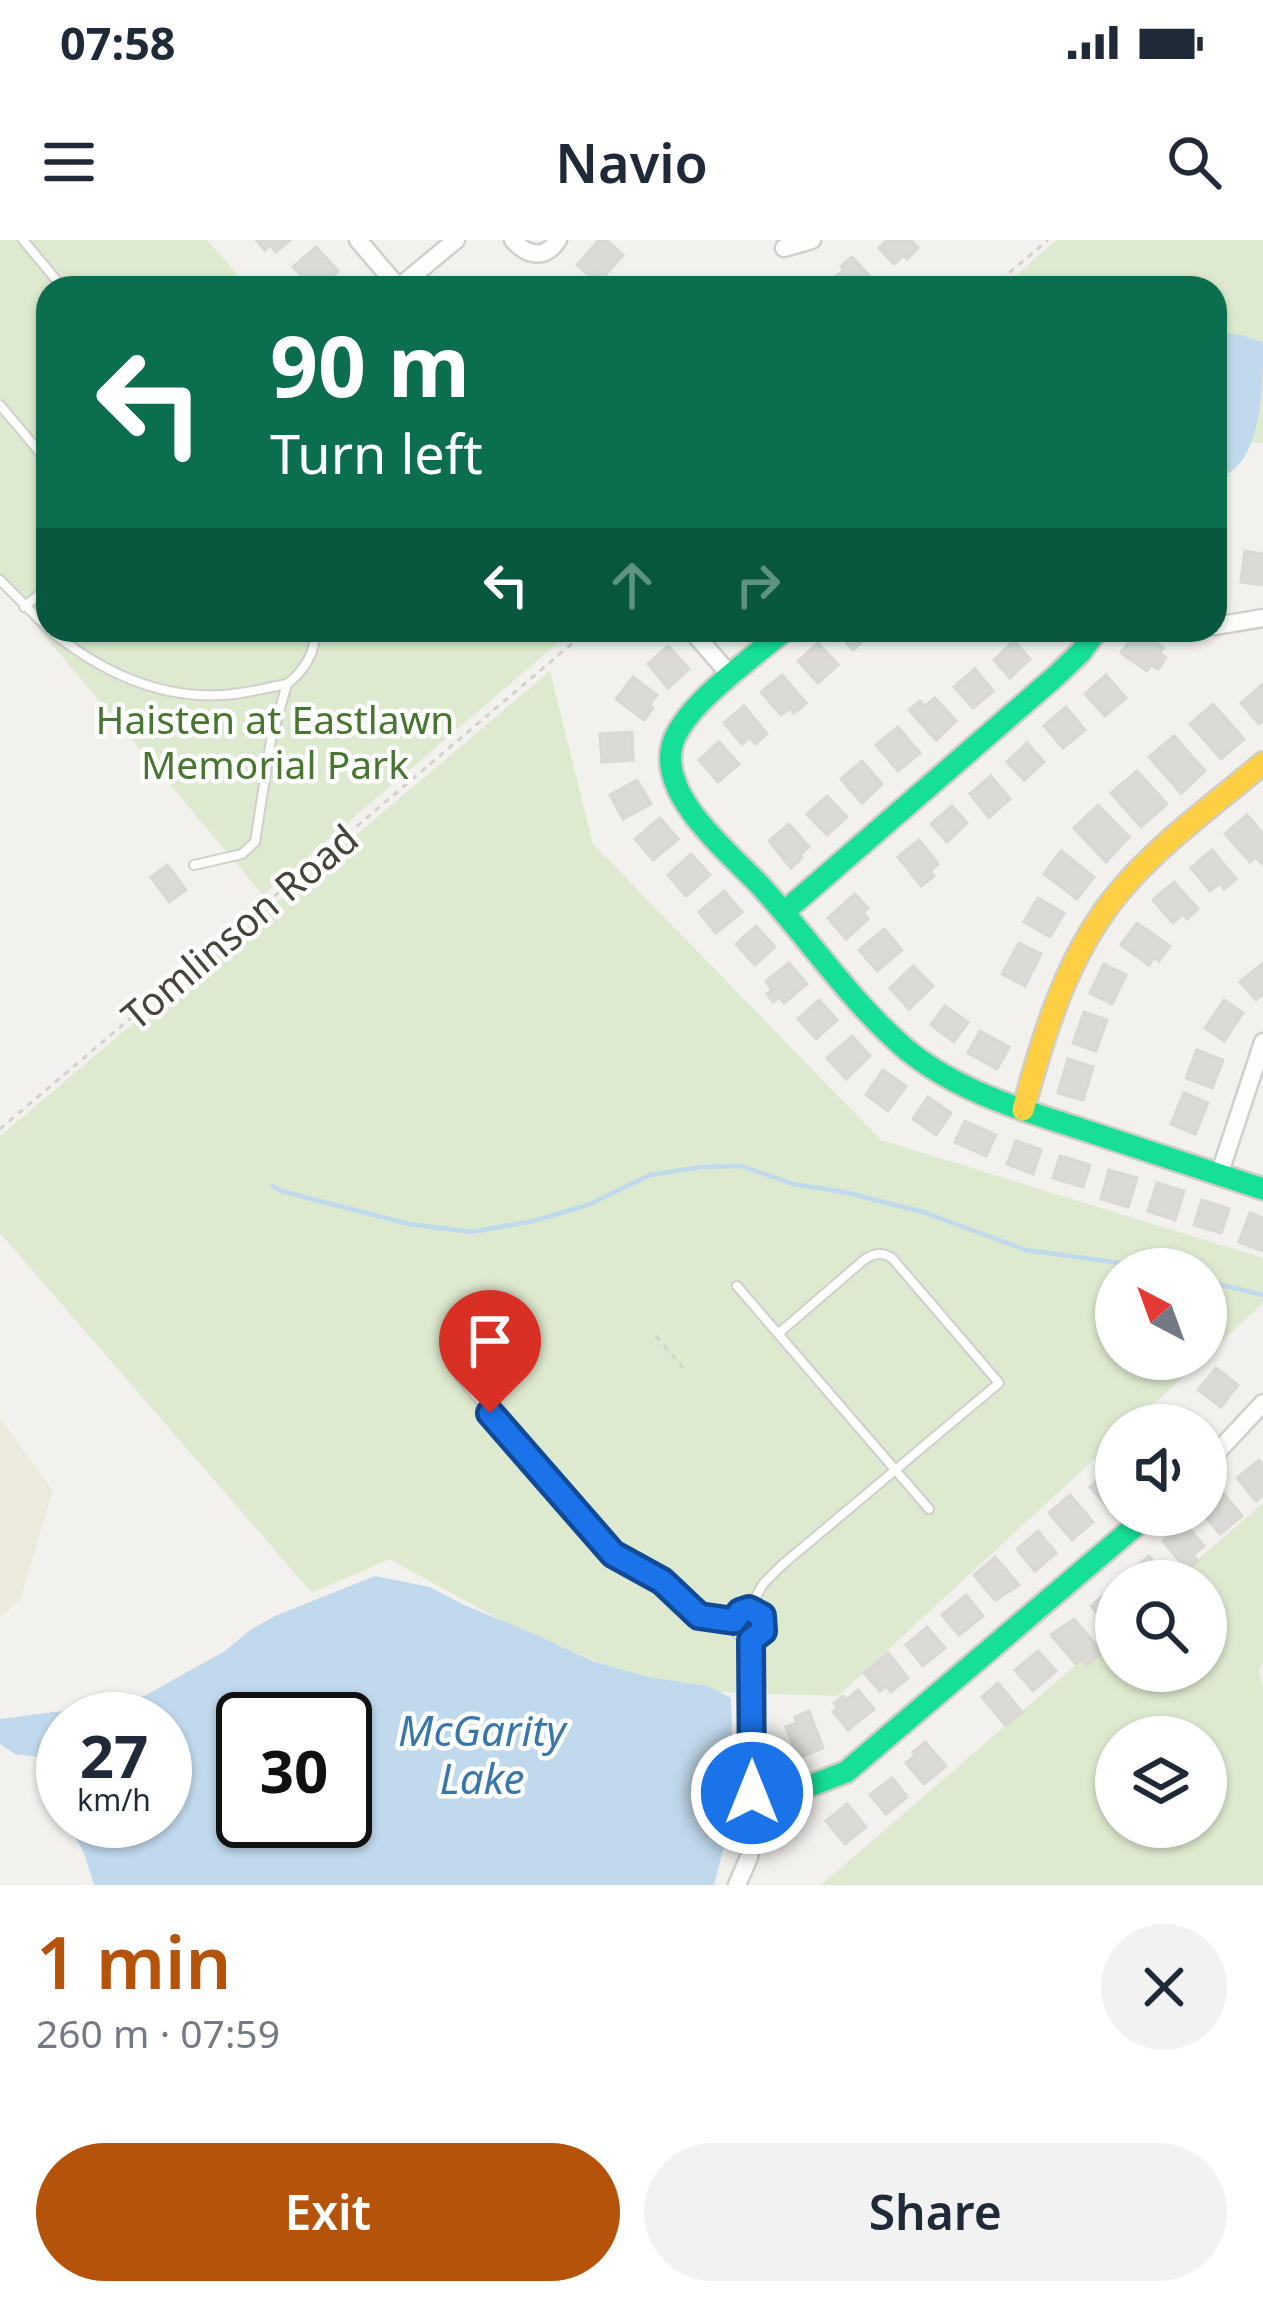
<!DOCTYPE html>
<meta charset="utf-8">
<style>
:root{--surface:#fff;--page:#f2f2f3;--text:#1f2937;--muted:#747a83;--accent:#b45309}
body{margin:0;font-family:"Noto Sans",sans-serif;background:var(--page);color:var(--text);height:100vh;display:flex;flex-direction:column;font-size:45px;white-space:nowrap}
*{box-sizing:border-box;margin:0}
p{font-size:39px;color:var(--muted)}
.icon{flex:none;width:66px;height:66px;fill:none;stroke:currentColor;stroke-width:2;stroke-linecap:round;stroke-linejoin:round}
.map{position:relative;height:1645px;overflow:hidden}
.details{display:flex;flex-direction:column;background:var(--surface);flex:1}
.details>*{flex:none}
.banner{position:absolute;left:36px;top:36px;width:1191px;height:366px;border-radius:36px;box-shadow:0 3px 9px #0004;background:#0b6e4f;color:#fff;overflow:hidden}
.needle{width:78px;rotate:319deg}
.fabs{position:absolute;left:1095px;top:1008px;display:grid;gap:24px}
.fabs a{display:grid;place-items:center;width:132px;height:132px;border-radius:50%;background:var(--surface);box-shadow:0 3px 9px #0004;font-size:60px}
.speed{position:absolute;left:36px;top:1452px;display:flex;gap:24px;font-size:60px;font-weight:700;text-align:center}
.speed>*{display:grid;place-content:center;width:156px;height:156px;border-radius:50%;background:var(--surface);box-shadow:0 3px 9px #0004;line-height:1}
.speed small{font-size:30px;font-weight:400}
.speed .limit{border:6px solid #111;border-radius:18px;background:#fff;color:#111}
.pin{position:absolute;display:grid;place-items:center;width:102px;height:102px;color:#fff;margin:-123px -51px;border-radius:50% 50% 50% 0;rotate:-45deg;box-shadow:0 0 12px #0007}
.pin .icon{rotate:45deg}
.me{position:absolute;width:132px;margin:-66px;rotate:0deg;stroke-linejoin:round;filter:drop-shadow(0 0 9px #0008)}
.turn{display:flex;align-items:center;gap:42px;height:252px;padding:0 36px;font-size:54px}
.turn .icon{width:156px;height:156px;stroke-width:2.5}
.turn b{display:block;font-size:84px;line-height:102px}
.lanes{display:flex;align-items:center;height:114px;padding:0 36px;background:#0003;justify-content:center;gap:60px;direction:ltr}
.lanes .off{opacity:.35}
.round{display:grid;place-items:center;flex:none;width:126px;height:126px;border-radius:63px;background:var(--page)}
.head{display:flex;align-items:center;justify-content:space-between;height:204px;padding:0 36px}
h1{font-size:72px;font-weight:600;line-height:90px;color:var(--accent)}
.primary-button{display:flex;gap:24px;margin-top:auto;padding:24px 36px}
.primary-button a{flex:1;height:138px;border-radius:72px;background:var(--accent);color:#fff;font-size:48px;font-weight:600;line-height:138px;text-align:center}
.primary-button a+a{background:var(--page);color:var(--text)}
.status{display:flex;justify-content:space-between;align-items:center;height:84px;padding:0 60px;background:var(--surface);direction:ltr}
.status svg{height:33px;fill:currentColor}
header{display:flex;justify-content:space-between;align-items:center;height:156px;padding:0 36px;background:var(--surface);font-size:54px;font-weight:600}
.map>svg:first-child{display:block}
.education{fill:#ece9dd}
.green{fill:#deeacf;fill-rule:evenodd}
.water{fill:#c1d9ec;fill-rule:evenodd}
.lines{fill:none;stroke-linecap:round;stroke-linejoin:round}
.stream{stroke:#c1d9ec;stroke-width:4.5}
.building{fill:#dcdad6;stroke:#dad8d3;stroke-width:3}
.lane-casing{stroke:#d0cfcb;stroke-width:12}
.street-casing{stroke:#d0cfcb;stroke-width:21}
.fast-casing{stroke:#d0cec4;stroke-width:26}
.slow-casing{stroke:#d0cec4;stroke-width:26}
.path{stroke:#d2d1cb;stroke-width:3;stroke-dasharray:6 6;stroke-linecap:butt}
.lane{stroke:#fdfdfc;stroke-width:8}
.street{stroke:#fdfdfc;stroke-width:16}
.fast{stroke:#16e098;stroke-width:21}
.slow{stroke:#ffcf43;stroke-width:21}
.route-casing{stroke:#114b97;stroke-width:30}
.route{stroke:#1a73e8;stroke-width:21}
.labels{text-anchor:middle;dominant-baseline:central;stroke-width:9;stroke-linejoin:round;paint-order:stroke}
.park-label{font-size:39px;fill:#47762f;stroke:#fff}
.street-label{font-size:39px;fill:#484339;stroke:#fff}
.water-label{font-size:42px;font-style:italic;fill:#3877ad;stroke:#fff}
</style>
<div class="status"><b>07:58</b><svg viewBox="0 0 49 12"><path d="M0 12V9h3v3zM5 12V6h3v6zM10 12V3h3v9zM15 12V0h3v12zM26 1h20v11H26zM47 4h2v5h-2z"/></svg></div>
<header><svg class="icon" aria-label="menu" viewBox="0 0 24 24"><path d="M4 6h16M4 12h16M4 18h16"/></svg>Navio<svg class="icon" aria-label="search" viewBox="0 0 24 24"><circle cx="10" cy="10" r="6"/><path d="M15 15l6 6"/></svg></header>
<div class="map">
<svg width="1263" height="1645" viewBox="0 0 1263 1645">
<rect width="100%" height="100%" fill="#f2f1ed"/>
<polygon class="education" points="0,1178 53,1251 20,1360 0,1377"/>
<g class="green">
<polygon points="0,0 207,0 249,48 48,48 48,390 548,390 559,402 263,655 0,343"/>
<polygon points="1056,0 1263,0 1263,203 1215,199 1215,48 1002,48"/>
<polygon points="550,431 593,604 881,900 1263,1018 1263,1063 1206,1116 1206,1029 1116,1029 1116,1119 1203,1119 1131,1185 1116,1185 1116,1199 838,1456 662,1450 501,1380 389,1319 312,1353 0,993 0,896"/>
<path d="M1263 1263V1423L1259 1430 1263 1447V1645H821L1116 1390V1431H1206V1341H1173ZM1116 1497H1206V1587H1116Z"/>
</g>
<g class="water">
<path d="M1215 92 1241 95 1263 102C1263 142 1263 232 1215 237Z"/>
<path d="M375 1336 430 1347 464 1365 530 1392 595 1422 648 1437 708 1446 731 1458 734 1568 714 1645H94L84 1613 68 1584 72 1581H165V1479H63V1533L39 1517 15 1514 0 1504V1479L123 1463 146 1455 225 1411 249 1391 275 1376ZM243 1479H345V1581H243Z"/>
</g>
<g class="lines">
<g class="stream">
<polyline points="273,946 281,951 409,984 472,992 533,981 588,965 650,935 701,927 742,926 793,944 844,952 923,972 1026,1010 1164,1029"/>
<polyline points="1206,1041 1263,1055"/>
</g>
</g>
<g class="building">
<polygon points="290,0 276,12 270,5 265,10 257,1"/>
<polygon points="599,0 606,0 623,15 598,43 577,25"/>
<polygon points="887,0 911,0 918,8 907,19 904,15 894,24 879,8"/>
<polygon points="316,7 338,31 319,48 313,48 309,43 303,48 297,41 302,36 293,27"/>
<polygon points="852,17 872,39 862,48 839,48 832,40 844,30 841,26"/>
<polygon points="1245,311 1263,314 1263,345 1241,342"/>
<polygon points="835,390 871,390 873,392 853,410"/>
<polygon points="1138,390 1163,408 1160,413 1166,418 1158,429 1151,425 1147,431 1121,413"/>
<polygon points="1014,401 1030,419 1010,438 994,420"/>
<polygon points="818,403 838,425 818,443 798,421"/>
<polygon points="668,406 689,429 668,448 648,424"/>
<polygon points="975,429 993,451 973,468 954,447"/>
<polygon points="782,435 806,463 794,473 790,468 781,475 761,452"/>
<polygon points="1106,435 1126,458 1105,476 1085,454"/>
<polygon points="633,437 657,455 649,465 653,468 644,480 616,459"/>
<polygon points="1262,445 1263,480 1259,484 1241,463"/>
<polygon points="935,458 956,481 936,500 909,470 920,461 925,466"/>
<polygon points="1213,464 1244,499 1221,519 1190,484"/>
<polygon points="744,466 767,494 755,504 749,497 742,504 724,483"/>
<polygon points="1066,467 1085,490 1063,508 1044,486"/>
<polygon points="898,487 920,513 898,531 876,505"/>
<polygon points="632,492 633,520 602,522 600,494"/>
<polygon points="1174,496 1205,531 1181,553 1149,517"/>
<polygon points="719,502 739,524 718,542 699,520"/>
<polygon points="1027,503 1044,522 1024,540 1007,522"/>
<polygon points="862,521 882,544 862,563 841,539"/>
<polygon points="1137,531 1167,564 1141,587 1111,553"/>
<polygon points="991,536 1010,559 989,577 970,554"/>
<polygon points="637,540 651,564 623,579 610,555"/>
<polygon points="827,556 847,577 827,595 807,574"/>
<polygon points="1098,565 1129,597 1106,622 1074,588"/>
<polygon points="952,566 967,583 947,602 931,584"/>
<polygon points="1247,575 1263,594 1263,621 1261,623 1256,617 1250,622 1225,594"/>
<polygon points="660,578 678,599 653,620 635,599"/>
<polygon points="789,584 809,607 799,615 802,618 791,628 769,601"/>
<polygon points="919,600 938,624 930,631 934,636 921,646 898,617"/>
<polygon points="1212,610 1236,639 1224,649 1220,643 1210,651 1191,628"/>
<polygon points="1061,611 1094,637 1077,659 1044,634"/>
<polygon points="691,614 710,635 686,656 668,635"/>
<polygon points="167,625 186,650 169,662 151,637"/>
<polygon points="1174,642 1198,669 1187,679 1183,674 1173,683 1153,660"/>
<polygon points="724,651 742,672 716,693 699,672"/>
<polygon points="855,654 868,668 863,673 868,679 846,699 828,678"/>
<polygon points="1038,658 1064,673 1050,697 1024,682"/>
<polygon points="1137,683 1170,706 1159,721 1154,717 1149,725 1121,705"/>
<polygon points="756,686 775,707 755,725 736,704"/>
<polygon points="884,689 902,710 877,731 859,710"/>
<polygon points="1019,703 1041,714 1025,746 1002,734"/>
<polygon points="789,723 807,744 784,763 779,757 773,762 767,754 772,750 766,741"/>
<polygon points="1263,723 1263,754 1256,760 1240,742"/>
<polygon points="1104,724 1126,735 1112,764 1090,753"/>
<polygon points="913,726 933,746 909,769 890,748"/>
<polygon points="819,760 837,780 816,799 798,779"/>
<polygon points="1224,760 1243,773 1224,801 1205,788"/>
<polygon points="945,766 968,782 954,802 931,785"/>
<polygon points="1084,772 1107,780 1096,811 1073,803"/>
<polygon points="980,791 1009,807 997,829 968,813"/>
<polygon points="852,796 870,816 846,839 827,818"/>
<polygon points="1197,810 1223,820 1212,848 1186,838"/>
<polygon points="1068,819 1093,827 1083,860 1058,853"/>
<polygon points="883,830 906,846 888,871 866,855"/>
<polygon points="1184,853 1208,863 1195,894 1171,884"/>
<polygon points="928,857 951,873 936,895 913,879"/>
<polygon points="965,881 996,895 986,916 955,902"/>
<polygon points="1016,901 1041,910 1033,934 1007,924"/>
<polygon points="1060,916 1090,925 1083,947 1053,938"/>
<polygon points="1109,930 1137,938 1128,967 1101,959"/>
<polygon points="1157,943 1184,951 1175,980 1148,971"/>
<polygon points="1202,960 1229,969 1221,993 1194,985"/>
<polygon points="1250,973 1263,978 1263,1011 1239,1002"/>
<polygon points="1216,1128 1238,1145 1221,1167 1198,1150"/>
<polygon points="1259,1220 1263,1225 1263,1255 1256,1261 1237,1238"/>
<polygon points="1111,1229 1116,1235 1116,1263 1109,1269 1090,1247"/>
<polygon points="1223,1253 1242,1276 1220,1294 1204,1275 1206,1267"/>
<polygon points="1070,1255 1093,1282 1072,1300 1049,1273"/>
<polygon points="1185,1283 1204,1306 1193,1315 1197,1321 1187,1330 1163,1301"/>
<polygon points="1038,1291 1056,1313 1035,1331 1017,1309"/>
<polygon points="1149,1316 1168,1340 1166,1341 1134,1341 1128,1334"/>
<polygon points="995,1317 1019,1345 995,1360 974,1335"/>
<polygon points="1112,1348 1116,1353 1116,1388 1112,1391 1091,1366"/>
<polygon points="966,1355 983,1376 959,1395 942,1375"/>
<polygon points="1074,1379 1102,1412 1087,1425 1082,1419 1076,1424 1051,1395"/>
<polygon points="927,1387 945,1408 923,1426 906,1405"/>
<polygon points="1038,1411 1056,1431 1033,1451 1015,1430"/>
<polygon points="888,1413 908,1438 891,1452 886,1446 880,1451 864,1433"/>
<polygon points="998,1443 1022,1472 1005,1485 982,1457"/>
<polygon points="858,1450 874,1469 848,1490 833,1472 838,1468 834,1463 843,1456 846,1460"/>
<polygon points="809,1471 823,1508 798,1518 786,1487 797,1483 795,1477"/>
<polygon points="925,1502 946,1526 924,1544 906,1523 916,1515 913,1512"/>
<polygon points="892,1538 907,1557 886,1574 870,1555"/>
<polygon points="847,1564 866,1587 845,1604 826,1581"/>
</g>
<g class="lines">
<defs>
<g id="lane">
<polyline points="23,0 63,48"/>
<polyline points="0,165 48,222"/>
<polyline points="0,340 48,388"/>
<polyline points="24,367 48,347"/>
<path d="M50 390C98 430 158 459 222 455 244 454 266 448 287 444L271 500 255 602 242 614 194 625"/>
<path d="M287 444C304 431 316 412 315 390"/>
<polyline points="737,1046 929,1269"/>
<polyline points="460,1137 613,1314 662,1341 699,1376 734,1380"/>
<circle cx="749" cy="1384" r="15"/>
<path d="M749 1369 763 1344 782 1325 999 1143 892 1018C882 1012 875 1013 865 1019L779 1093"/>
</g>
<g id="street">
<polyline points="358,0 399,48"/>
<path d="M513 0C527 16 545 20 558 0"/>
<polyline points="784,8 812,0"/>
<polyline points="399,47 456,0"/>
<polyline points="1215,386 1263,378"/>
<polyline points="691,390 732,437"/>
<polyline points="1219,935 1263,802"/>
<polyline points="1206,1224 1263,1163"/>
<polyline points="737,1645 749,1617 752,1599 751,1400"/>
</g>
<g id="fast">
<path d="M785 390C754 417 681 467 672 506 660 555 724 609 755 640 807 695 849 761 907 810 960 853 1026 871 1090 892 1147 911 1205 930 1263 949"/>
<polyline points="784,672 1056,436 1081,412 1097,390"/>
<polyline points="752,1553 812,1545 846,1532 1148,1275"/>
</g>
<path id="slow" d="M1023 870C1044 793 1067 715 1119 652 1160 603 1214 565 1263 523"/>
</defs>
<use href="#lane" class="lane-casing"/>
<use href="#street" class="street-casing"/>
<use href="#fast" class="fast-casing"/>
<use href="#slow" class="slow-casing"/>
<g class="path">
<polyline points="991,48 1048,0"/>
<polyline points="0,889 588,390"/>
<polyline points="656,1096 686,1131"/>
</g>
<use href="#lane" class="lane"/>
<use href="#street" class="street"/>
<use href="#fast" class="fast"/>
<use href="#slow" class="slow"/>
</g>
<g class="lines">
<defs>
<polyline id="route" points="490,1173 613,1314 662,1341 699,1376 734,1381 740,1372 749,1369 762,1376 763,1391 751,1400 752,1553"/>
</defs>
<use href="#route" class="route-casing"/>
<use href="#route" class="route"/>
</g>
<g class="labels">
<g class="park-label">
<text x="275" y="478">Haisten at Eastlawn<tspan x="275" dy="45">Memorial Park</tspan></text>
</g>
<g class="street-label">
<text transform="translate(239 686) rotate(-40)">Tomlinson Road</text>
</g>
<g class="water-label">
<text x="482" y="1489">McGarity<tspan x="482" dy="48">Lake</tspan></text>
</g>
</g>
</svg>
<div class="fabs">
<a><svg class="needle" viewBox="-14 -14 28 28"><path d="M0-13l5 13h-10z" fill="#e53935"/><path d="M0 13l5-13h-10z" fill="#747a83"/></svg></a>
<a><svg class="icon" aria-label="sound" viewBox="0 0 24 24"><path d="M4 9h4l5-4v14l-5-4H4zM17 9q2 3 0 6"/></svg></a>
<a><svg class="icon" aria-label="search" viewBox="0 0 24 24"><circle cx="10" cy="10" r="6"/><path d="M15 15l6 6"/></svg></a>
<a><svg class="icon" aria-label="layers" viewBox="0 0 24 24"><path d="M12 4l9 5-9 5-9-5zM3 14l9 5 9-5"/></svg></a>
</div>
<div class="speed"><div>27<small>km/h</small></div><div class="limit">30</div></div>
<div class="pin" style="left:490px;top:1173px;background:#d93025"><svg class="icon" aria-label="arrive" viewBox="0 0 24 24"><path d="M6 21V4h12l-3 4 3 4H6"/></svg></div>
<svg class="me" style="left:752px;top:1553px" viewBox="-20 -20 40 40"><circle r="17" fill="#1a73e8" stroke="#fff" stroke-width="3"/><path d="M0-11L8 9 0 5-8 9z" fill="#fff"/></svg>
<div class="banner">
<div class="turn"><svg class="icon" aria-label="left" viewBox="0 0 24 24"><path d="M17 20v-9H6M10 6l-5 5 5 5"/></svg><div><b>90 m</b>Turn left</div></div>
<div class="lanes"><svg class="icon" aria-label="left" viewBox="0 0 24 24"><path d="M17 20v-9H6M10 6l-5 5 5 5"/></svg><svg class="icon off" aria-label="ahead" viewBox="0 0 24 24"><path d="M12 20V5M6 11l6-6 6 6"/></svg><svg class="icon off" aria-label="right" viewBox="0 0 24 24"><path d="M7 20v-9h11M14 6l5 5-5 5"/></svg></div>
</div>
</div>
<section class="details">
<div class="head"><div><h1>1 min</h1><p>260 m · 07:59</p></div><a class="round"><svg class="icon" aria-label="close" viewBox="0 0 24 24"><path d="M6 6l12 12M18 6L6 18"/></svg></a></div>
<div class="primary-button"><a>Exit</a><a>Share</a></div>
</section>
